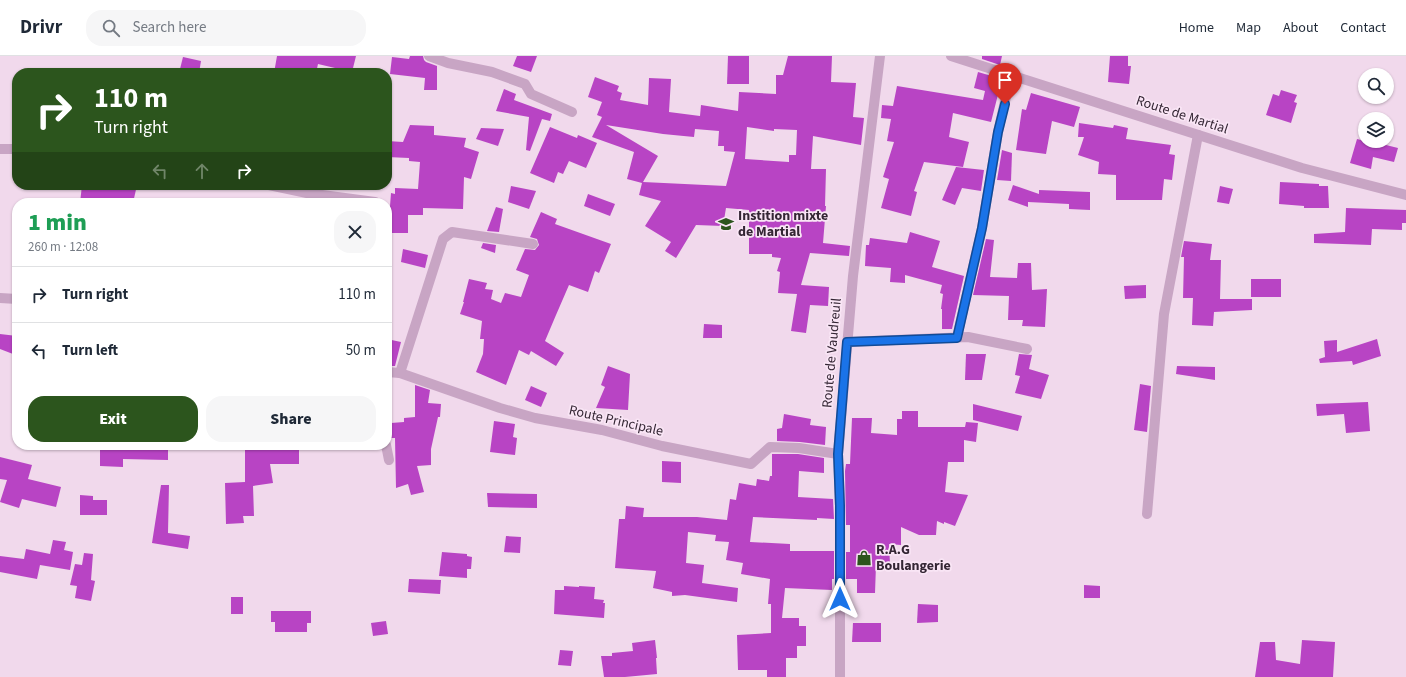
<!DOCTYPE html>
<meta charset="utf-8">
<style>
:root{--surface:#fff;--page:#f6f6f7;--text:#1f2937;--muted:#747a83;--line:#e0e1e3;--accent:#2c551d}
body{margin:0;font-family:"Source Sans 3",sans-serif;background:var(--page);color:var(--text);height:100vh;display:flex;flex-direction:column;font-size:15px;white-space:nowrap}
*{box-sizing:border-box;margin:0}
p{font-size:13px;color:var(--muted)}
.icon{flex:none;width:22px;height:22px;fill:none;stroke:currentColor;stroke-width:2;stroke-linecap:round;stroke-linejoin:round}
.map{position:relative;flex:1;overflow:hidden}
.side{position:absolute;left:12px;top:142px;width:380px;height:252px;display:flex;flex-direction:column;background:var(--surface);border-radius:16px;box-shadow:0 1px 3px #0004}
.side>*{flex:none}
.banner{position:absolute;left:12px;top:12px;width:380px;height:122px;border-radius:16px;box-shadow:0 1px 3px #0004;background:#2c551d;color:#fff;overflow:hidden}
.fabs{position:absolute;left:1358px;top:12px;display:grid;gap:8px}
.fabs a{display:grid;place-items:center;width:36px;height:36px;border-radius:50%;background:var(--surface);box-shadow:0 1px 3px #0004;font-size:20px}
.pin{position:absolute;display:grid;place-items:center;width:34px;height:34px;color:#fff;margin:-41px -17px;border-radius:50% 50% 50% 0;rotate:-45deg;box-shadow:0 0 4px #0007}
.pin .icon{rotate:45deg}
.me{position:absolute;width:44px;margin:-22px;rotate:0deg;stroke-linejoin:round;filter:drop-shadow(0 0 3px #0008)}
.turn{display:flex;align-items:center;gap:14px;height:84px;padding:0 16px;font-size:18px}
.turn .icon{width:52px;height:52px;stroke-width:2.5}
.turn b{display:block;font-size:28px;line-height:34px}
.lanes{display:flex;align-items:center;height:38px;padding:0 16px;background:#0003;justify-content:center;gap:20px;direction:ltr}
.lanes .off{opacity:.35}
.round{display:grid;place-items:center;flex:none;width:42px;height:42px;border-radius:16px;background:var(--page)}
.summary{display:flex;align-items:center;justify-content:space-between;height:68px;padding:0 16px}
h1{font-size:24px;font-weight:800;line-height:30px;color:#1e9e55}
.cta{display:flex;gap:8px;margin-top:auto;padding:8px 16px}
.cta a{flex:1;height:46px;border-radius:16px;background:var(--accent);color:#fff;font-size:16px;font-weight:800;line-height:46px;text-align:center}
.cta a+a{background:var(--page);color:var(--text)}
ul{padding:0;list-style:none}
li{display:flex;align-items:center;gap:12px;height:56px;padding:0 16px;border-top:1px solid var(--line)}
li div{flex:1}
li b{display:block;font-size:15px}
li em{font-style:normal}
header{display:flex;align-items:center;gap:24px;box-sizing:border-box;height:56px;padding:0 20px;background:var(--surface);border-bottom:1px solid var(--line)}
header strong{font-size:19px}
nav{display:flex;gap:22px;margin-inline-start:auto;font-size:14px}
.search{width:280px;height:36px;background:var(--page);display:flex;align-items:center;gap:10px;box-sizing:border-box;padding:0 14px;border-radius:16px;color:var(--muted);font-size:15px}
.map>svg:first-child{display:block}
.building{fill:#b844c4;fill-rule:evenodd}
.lines{fill:none;stroke-linecap:round;stroke-linejoin:round}
.minor{stroke:#c8a5c4;stroke-width:10}
.route-casing{stroke:#114b97;stroke-width:10}
.route{stroke:#1a73e8;stroke-width:7}
.labels{text-anchor:middle;dominant-baseline:central;stroke-width:3.5;stroke-linejoin:round;paint-order:stroke}
.street-label{font-size:14px;fill:#342634;stroke:#f9e5f5}
.poi-label{font-size:14px;font-weight:bold;fill:#342634;stroke:#f9e5f5;text-anchor:start}
</style>
<header>
<strong>Drivr</strong>
<div class="search"><svg class="icon" aria-label="search" viewBox="0 0 24 24"><circle cx="10" cy="10" r="6"/><path d="M15 15l6 6"/></svg>Search here</div>
<nav><a>Home</a><a>Map</a><a>About</a><a>Contact</a></nav>
</header>
<div class="map">
<svg width="1406" height="621" viewBox="0 0 1406 621">
<rect width="100%" height="100%" fill="#f1d9ec"/>
<g class="building">
<polygon points="277,0 356,0 352,16 318,8 316,17 274,17"/>
<polygon points="410,0 423,0 424,4 426,6 437,10 437,34 424,34 425,22 390,18 392,1 409,3"/>
<polygon points="517,0 537,0 531,16 513,10"/>
<polygon points="728,0 749,0 749,28 727,28"/>
<path d="M788 0H832L831 26 856 27 853 61 864 62 861 89 813 80 811 113H826L825 150H826L823 187 850 190 849 200 810 197 801 229 829 231 828 250 810 249 806 277 791 275 797 238 778 237 780 216 777 215 781 202 772 201V198H749V154L726 152 723 170 696 169 676 202 665 195 671 186 645 170 661 145 639 139 642 127 627 123 634 96 592 81 602 61 597 59 602 46 588 41 595 21 619 30 617 35 622 37 620 44 648 49 649 22 671 23 669 56 700 60 701 49 738 55 739 36 776 38V19H783ZM606 69 663 78 694 81 695 73 719 75 718 90H724V95L735 96 726 130 643 126 658 100ZM747 71 774 75V73L797 74 796 99H789V106L745 103Z"/>
<polygon points="982,0 1002,0 1000,9 982,3"/>
<polygon points="1110,0 1128,0 1128,10 1131,10 1129,28 1108,26"/>
<polygon points="183,1 201,5 199,17 179,17"/>
<polygon points="978,16 1002,23 991,66 953,57 949,81 969,86 963,111 924,106 914,135 917,136 911,160 881,152 889,123 883,121 894,86 887,85 891,63 881,62 882,49 893,50 897,30 983,44 985,35 974,32"/>
<polygon points="504,33 516,38 514,44 552,58 550,65 542,63 530,95 526,94 529,61 496,55"/>
<polygon points="1281,34 1297,39 1294,46 1297,47 1291,67 1266,59 1273,38 1279,40"/>
<polygon points="1031,37 1080,51 1074,71 1052,65 1046,98 1016,94 1022,53 1026,54"/>
<polygon points="1079,67 1113,72 1114,69 1128,72 1126,83 1171,89 1169,98 1175,99 1172,124 1164,123 1162,144 1116,144 1116,119 1098,118 1099,106 1078,99 1084,81 1078,81"/>
<polygon points="410,69 434,70 434,79 466,82 464,91 479,96 471,123 464,121 463,153 423,152 423,159 408,159 408,177 388,177 391,137 395,138 395,132 418,133 420,106 409,105 409,102 387,101 387,85 403,86"/>
<polygon points="550,71 577,82 578,79 597,87 586,112 569,105 563,118 558,116 554,127 530,117"/>
<polygon points="481,72 504,73 498,90 476,83"/>
<polygon points="1357,83 1365,85 1387,85 1386,89 1398,92 1394,106 1373,101 1371,113 1350,107"/>
<polygon points="1002,94 1012,97 1011,125 997,124"/>
<polygon points="956,111 984,114 981,135 962,132 955,149 942,144"/>
<polygon points="1280,126 1319,128 1319,130 1328,130 1329,152 1304,152 1304,150 1279,148"/>
<polygon points="82,129 137,129 133,147 80,147"/>
<polygon points="1013,129 1039,138 1039,134 1090,136 1090,154 1069,153 1069,148 1028,146 1028,151 1008,144"/>
<polygon points="511,130 536,135 529,153 508,146"/>
<polygon points="1220,130 1233,133 1229,148 1217,146"/>
<polygon points="588,138 615,148 610,160 584,150"/>
<polygon points="496,151 503,153 499,176 487,175"/>
<polygon points="1346,152 1406,154 1406,167 1402,167 1402,174 1372,173 1371,189 1314,187 1314,178 1345,176"/>
<polygon points="541,156 557,163 555,168 611,188 599,217 595,215 588,236 569,229 556,259 545,285 564,297 556,310 531,295 529,299 519,294 506,329 476,316 483,298 484,283 480,283 482,265 460,258 464,246 463,246 469,223 487,227 485,233 493,234 491,243 501,247 505,237 521,241 529,219 516,214 525,193 535,194 539,189 537,183 530,181"/>
<polygon points="910,176 940,185 932,211 964,220 952,273 942,273 942,253 941,253 943,238 940,237 942,229 905,219 905,227 890,226 891,212 865,210 866,189 869,189 870,182 907,187"/>
<polygon points="986,183 994,184 990,221 1017,222 1018,207 1031,207 1032,234 1047,233 1045,271 1022,270 1023,264 1008,264 1009,240 973,239"/>
<polygon points="1184,185 1212,188 1210,204 1221,204 1220,243 1252,243 1252,254 1214,256 1213,270 1192,269 1193,242 1183,242 1184,201 1181,201"/>
<polygon points="483,187 496,189 495,197 481,192"/>
<polygon points="403,193 428,199 425,212 401,206"/>
<rect x="1251" y="223" width="30" height="18"/>
<polygon points="1146,229 1146,242 1125,243 1124,230"/>
<polygon points="704,268 722,269 722,282 703,282"/>
<polygon points="0,278 17,280 17,288 13,298 0,293"/>
<polygon points="387,283 401,286 395,310 387,310"/>
<polygon points="1377,283 1381,300 1353,309 1352,305 1320,307 1319,303 1325,301 1324,285 1337,284 1337,296"/>
<polygon points="966,298 986,298 982,324 965,324"/>
<polygon points="1019,298 1032,299 1029,313 1049,319 1041,343 1015,337 1020,320 1015,319"/>
<polygon points="608,310 630,318 628,354 596,352 605,331 601,329"/>
<polygon points="1177,310 1215,311 1215,324 1176,318"/>
<polygon points="1140,328 1151,330 1147,376 1134,374"/>
<polygon points="415,329 430,334 428,347 441,348 440,361 438,361 431,393 431,409 417,410 424,436 411,439 408,428 396,432 395,382 391,382 391,367 404,366 404,362 415,361"/>
<polygon points="531,330 547,337 541,351 525,344"/>
<polygon points="1368,346 1370,375 1346,377 1344,358 1317,360 1316,348"/>
<polygon points="973,348 1022,360 1018,375 973,364"/>
<polygon points="902,355 918,355 918,371 965,371 966,366 978,367 976,386 964,384 964,406 948,406 945,436 968,439 955,470 944,466 944,468 937,465 936,479 919,479 901,471 901,489 889,488 890,508 876,509 875,537 857,537 857,523 846,523 846,496 850,496 850,469 846,469 845,415 846,408 850,408 852,362 872,362 871,377 897,379 897,363 902,363"/>
<polygon points="784,358 811,363 810,369 826,371 825,389 800,386 777,385 777,373 782,372"/>
<polygon points="494,365 515,368 513,381 517,382 515,399 490,396"/>
<polygon points="100,389 168,389 168,404 123,403 123,411 100,410"/>
<polygon points="245,389 299,389 299,408 270,408 273,427 253,430 254,460 243,460 244,467 226,468 225,427 245,426"/>
<polygon points="772,398 798,398 824,402 824,417 799,415 798,441 833,443 834,463 817,462 817,464 753,461 750,486 790,488 790,495 834,495 834,523 832,523 832,534 785,532 782,562 799,562 799,570 806,570 806,590 797,590 797,602 786,602 786,621 767,621 767,614 738,614 737,579 771,577 771,548 768,548 770,523 741,518 743,507 726,504 729,486 715,485 716,479 688,476 686,507 704,509 702,527 738,532 737,546 685,539 672,540 672,536 653,532 656,515 615,512 619,463 625,463 626,450 644,452 643,461 697,461 727,464 730,443 736,444 739,427 756,430 757,423 769,425 770,420 772,420"/>
<polygon points="0,401 32,409 28,423 61,431 56,451 22,443 19,452 0,446 7,424 0,423"/>
<polygon points="662,405 681,406 681,427 662,426"/>
<polygon points="161,429 169,429 168,477 190,480 188,493 152,487"/>
<polygon points="487,437 537,438 537,452 488,451"/>
<polygon points="80,439 93,440 93,444 107,444 107,459 80,459"/>
<polygon points="506,480 521,481 520,497 504,496"/>
<polygon points="53,484 66,486 64,494 73,496 70,514 40,509 37,523 0,516 0,500 24,503 26,493 50,498"/>
<polygon points="442,496 467,498 467,500 472,501 471,513 467,513 467,522 439,520"/>
<polygon points="84,497 93,498 91,524 95,525 91,545 75,542 77,530 70,529 75,508 82,509"/>
<polygon points="409,523 441,524 440,538 408,536"/>
<polygon points="1084,529 1100,530 1100,542 1084,542"/>
<polygon points="564,530 579,531 579,530 595,531 594,543 604,544 603,547 605,547 604,562 554,558 555,534 564,534"/>
<rect x="231" y="541" width="12" height="17"/>
<polygon points="918,548 938,549 938,566 917,567"/>
<polygon points="271,555 311,555 311,567 307,567 307,576 275,576 275,566 271,566"/>
<polygon points="386,565 388,578 373,580 371,567"/>
<polygon points="853,567 881,567 881,586 852,586"/>
<polygon points="655,584 657,602 656,602 657,618 625,621 604,621 601,600 612,600 612,597 633,595 632,587"/>
<polygon points="1302,584 1335,586 1333,621 1255,621 1260,586 1275,586 1276,604 1300,608"/>
<polygon points="560,594 573,595 571,610 558,609"/>
</g>
<g class="lines">
<g class="minor">
<polyline points="429,0 448,7 492,16 525,28 531,38 572,56"/>
<polyline points="951,0 1302,112 1406,139"/>
<polyline points="0,93 17,93"/>
<polyline points="269,129 307,137 375,146"/>
<polyline points="0,242 17,243"/>
<polyline points="957,281 982,172 998,76 1011,19"/>
<polyline points="847,286 968,281 1027,293"/>
<polyline points="387,316 400,317 500,352 535,362 602,374 662,390 751,408 770,391 799,392 838,398"/>
<polyline points="400,317 443,183 452,176 533,188"/>
<polyline points="386,389 389,404"/>
<polyline points="1147,458 1164,258 1198,79"/>
<polyline points="840,621 840,450 838,398 853,220 880,0"/>
</g>
</g>
<g class="lines">
<defs>
<polyline id="route" points="840,543 840,450 838,398 847,286 957,282 982,172 998,76 1005,48"/>
</defs>
<use href="#route" class="route-casing"/>
<use href="#route" class="route"/>
</g>
<defs>
<symbol id="school-bare" viewBox="-9 -9 18 18"><path d="M0-5L7-2L0 1L-7-2ZM-4 1L0 2.5L4 1V4Q0 6-4 4Z" fill="#2c551d" stroke="#f9e5f5" stroke-width="2.5" paint-order="stroke"/></symbol>
<symbol id="shop-bare" viewBox="-9 -9 18 18"><path d="M-5-2.5h2.3a2.7 3.5 0 0 1 5.4 0H5L5.5 6h-11ZM-1.5-2.5h3a1.5 2.3 0 0 0-3 0Z" fill="#2c551d" stroke="#f9e5f5" stroke-width="2.5" paint-order="stroke"/></symbol>
</defs>
<g fill-rule="evenodd">
<use href="#school-bare" x="715" y="157" width="22" height="22"/>
<use href="#shop-bare" x="853" y="491" width="22" height="22"/>
</g>
<g class="labels">
<g class="street-label">
<text transform="translate(1182 59) rotate(18)">Route de Martial</text>
<text transform="translate(832 297) rotate(-85)">Route de Vaudreuil</text>
<text transform="translate(616 365) rotate(13)">Route Principale</text>
</g>
<g class="poi-label">
<text x="738" y="160">Instition mixte<tspan x="738" dy="16">de Martial</tspan></text>
<text x="876" y="494">R.A.G<tspan x="876" dy="16">Boulangerie</tspan></text>
</g>
</g>
</svg>
<div class="fabs">
<a><svg class="icon" aria-label="search" viewBox="0 0 24 24"><circle cx="10" cy="10" r="6"/><path d="M15 15l6 6"/></svg></a>
<a><svg class="icon" aria-label="layers" viewBox="0 0 24 24"><path d="M12 4l9 5-9 5-9-5zM3 14l9 5 9-5"/></svg></a>
</div>
<div class="pin" style="left:1005px;top:48px;background:#d93025"><svg class="icon" aria-label="arrive" viewBox="0 0 24 24"><path d="M6 21V4h12l-3 4 3 4H6"/></svg></div>
<svg class="me" style="left:840px;top:543px" viewBox="-20 -20 40 40"><path d="M0-17L14 15 0 8-14 15z" fill="#1a73e8" stroke="#fff" stroke-width="4"/></svg>
<div class="banner">
<div class="turn"><svg class="icon" aria-label="right" viewBox="0 0 24 24"><path d="M7 20v-9h11M14 6l5 5-5 5"/></svg><div><b>110 m</b>Turn right</div></div>
<div class="lanes"><svg class="icon off" aria-label="left" viewBox="0 0 24 24"><path d="M17 20v-9H6M10 6l-5 5 5 5"/></svg><svg class="icon off" aria-label="ahead" viewBox="0 0 24 24"><path d="M12 20V5M6 11l6-6 6 6"/></svg><svg class="icon" aria-label="right" viewBox="0 0 24 24"><path d="M7 20v-9h11M14 6l5 5-5 5"/></svg></div>
</div>
<section class="side">
<div class="summary"><div><h1>1 min</h1><p>260 m · 12:08</p></div><a class="round"><svg class="icon" aria-label="close" viewBox="0 0 24 24"><path d="M6 6l12 12M18 6L6 18"/></svg></a></div>
<ul>
<li><svg class="icon" aria-label="right" viewBox="0 0 24 24"><path d="M7 20v-9h11M14 6l5 5-5 5"/></svg><div><b>Turn right</b></div><em>110 m</em></li>
<li><svg class="icon" aria-label="left" viewBox="0 0 24 24"><path d="M17 20v-9H6M10 6l-5 5 5 5"/></svg><div><b>Turn left</b></div><em>50 m</em></li>
</ul>
<div class="cta"><a>Exit</a><a>Share</a></div>
</section>
</div>
